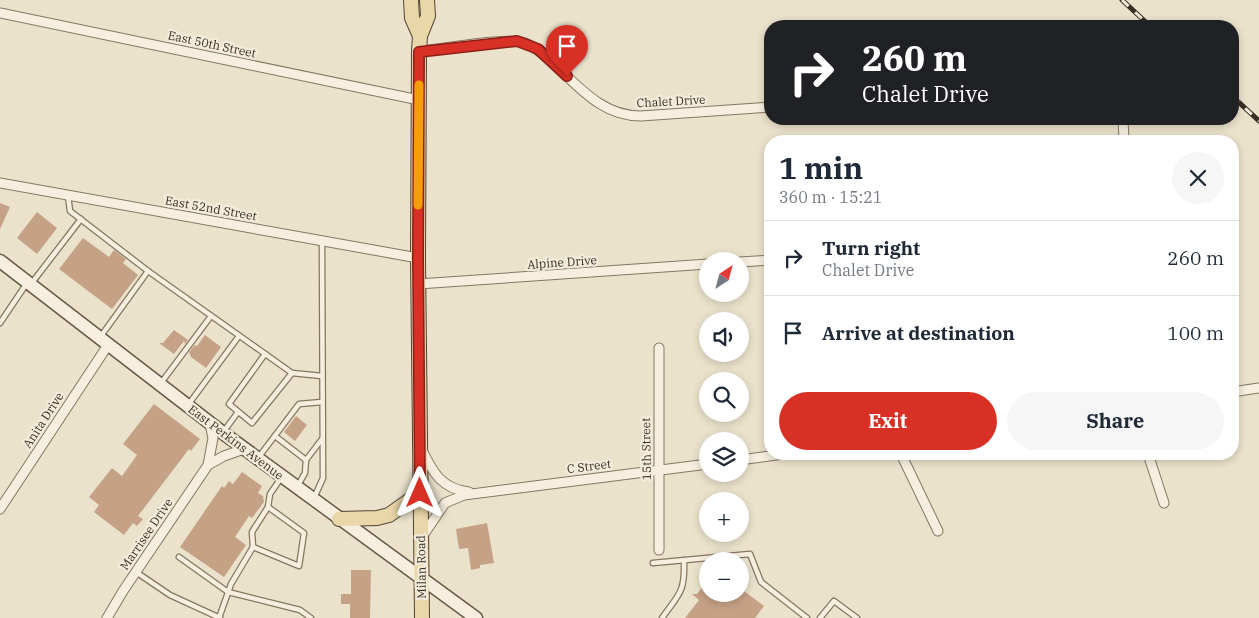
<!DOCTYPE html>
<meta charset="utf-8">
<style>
:root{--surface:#fff;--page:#f6f6f7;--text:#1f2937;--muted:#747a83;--line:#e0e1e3;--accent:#d93025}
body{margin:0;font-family:"IBM Plex Serif",serif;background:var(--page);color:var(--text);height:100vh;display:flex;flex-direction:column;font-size:19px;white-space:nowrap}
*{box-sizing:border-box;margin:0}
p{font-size:16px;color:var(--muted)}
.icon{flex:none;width:28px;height:28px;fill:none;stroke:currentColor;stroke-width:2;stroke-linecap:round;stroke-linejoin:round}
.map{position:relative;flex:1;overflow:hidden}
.details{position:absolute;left:764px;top:135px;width:475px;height:325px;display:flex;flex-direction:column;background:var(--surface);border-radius:20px;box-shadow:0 2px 8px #0003}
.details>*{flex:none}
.hud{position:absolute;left:764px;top:20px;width:475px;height:105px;border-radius:20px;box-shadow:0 2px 8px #0003;background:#202124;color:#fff;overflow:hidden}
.needle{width:32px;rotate:36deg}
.tools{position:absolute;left:699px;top:252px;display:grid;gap:10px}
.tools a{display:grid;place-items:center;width:50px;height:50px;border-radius:50%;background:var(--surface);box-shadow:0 2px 8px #0003;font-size:25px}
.pin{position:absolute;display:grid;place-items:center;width:42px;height:42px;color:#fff;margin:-51px -21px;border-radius:50% 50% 50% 0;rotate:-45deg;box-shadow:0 0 5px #0007}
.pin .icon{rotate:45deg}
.me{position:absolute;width:55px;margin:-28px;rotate:0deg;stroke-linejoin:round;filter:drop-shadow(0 0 4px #0008)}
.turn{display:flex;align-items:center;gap:18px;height:105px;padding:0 15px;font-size:22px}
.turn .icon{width:65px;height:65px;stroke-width:2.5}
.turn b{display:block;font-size:35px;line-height:42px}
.round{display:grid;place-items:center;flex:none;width:52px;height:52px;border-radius:26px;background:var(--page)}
.headline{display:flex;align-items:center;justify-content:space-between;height:85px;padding:0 15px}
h1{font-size:30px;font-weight:700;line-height:38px}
.button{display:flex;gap:10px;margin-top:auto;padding:10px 15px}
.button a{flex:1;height:58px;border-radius:30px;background:var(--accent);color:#fff;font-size:20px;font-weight:700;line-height:58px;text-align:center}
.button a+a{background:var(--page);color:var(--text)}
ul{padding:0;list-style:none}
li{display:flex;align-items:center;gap:15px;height:75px;padding:0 15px;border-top:1px solid var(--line)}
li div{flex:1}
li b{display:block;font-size:19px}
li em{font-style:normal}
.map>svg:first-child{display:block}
.building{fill:#c5a186}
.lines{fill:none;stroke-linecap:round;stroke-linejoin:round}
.lane-casing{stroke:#867661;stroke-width:7}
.street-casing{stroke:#867661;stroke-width:11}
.secondary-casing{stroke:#685744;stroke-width:15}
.primary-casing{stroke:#554435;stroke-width:16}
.lane{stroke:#f6efdf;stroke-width:4.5}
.street{stroke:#f6efdf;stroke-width:9}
.secondary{stroke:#f6efdf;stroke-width:12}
.primary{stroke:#e9d6a9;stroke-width:14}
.rail-casing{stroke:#392e23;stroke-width:5}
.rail{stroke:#f3ecdb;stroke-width:3;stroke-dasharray:9;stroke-linecap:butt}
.route-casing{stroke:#8d1f18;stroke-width:12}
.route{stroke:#d93025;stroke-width:9}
.slow{stroke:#f59e0b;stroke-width:9}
.labels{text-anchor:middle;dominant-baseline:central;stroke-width:4.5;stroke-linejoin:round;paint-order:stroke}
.street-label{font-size:12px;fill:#392e23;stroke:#f3ecdb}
</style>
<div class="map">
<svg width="1259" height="618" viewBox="0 0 1259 618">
<rect width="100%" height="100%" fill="#ebe2cc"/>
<g class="building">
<polygon points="0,203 10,207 0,229"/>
<polygon points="37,212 57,228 37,254 17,238"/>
<polygon points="83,238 109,257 114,250 126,259 123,263 138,275 112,309 59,269"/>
<polygon points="174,330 188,340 185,344 184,341 174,354 159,343 163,343"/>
<polygon points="205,335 221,347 206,368 191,357 189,352 195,345 197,346"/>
<polygon points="154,404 200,439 191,451 189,449 138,516 143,519 137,526 133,523 124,535 94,512 99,505 89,497 112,468 122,476 137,455 123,444"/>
<polygon points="296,416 307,425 295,441 284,432"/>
<polygon points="242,472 262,486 258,493 263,496 264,502 252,518 249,516 235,537 246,545 224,577 180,547 222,486 224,488 229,481 233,484"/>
<polygon points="487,523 494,563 480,565 480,568 471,570 468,548 459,549 456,529"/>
<polygon points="351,570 371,570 370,618 350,618 350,604 341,604 341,594 351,594"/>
<polygon points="708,580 708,594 740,594 740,588 764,606 755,618 685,618 699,600 692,594 697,594"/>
</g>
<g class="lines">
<defs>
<g id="lane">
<polyline points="68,196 70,211 148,271 101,336"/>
<polyline points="148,271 292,373 322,376"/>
<polyline points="31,284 81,219"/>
<polyline points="0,323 27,283"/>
<polyline points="265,354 229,404 252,423 292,373"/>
<polyline points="161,383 211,316"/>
<polyline points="188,405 239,336"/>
<polyline points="224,431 238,412"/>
<polyline points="275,436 306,460"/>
<polyline points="258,458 299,404 322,402"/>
<polyline points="297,487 305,473 306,460 322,439"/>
<polyline points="314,498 323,478 322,241"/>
<polyline points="253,547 299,566 304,533 268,507"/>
<polyline points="179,557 228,592 300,610 311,618"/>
<polyline points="653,563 750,554 761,582 807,618"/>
<polyline points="136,572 170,595 220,618"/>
<polyline points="219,618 231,584 253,547 252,532 268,507 270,494 281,478"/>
<path d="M662 618C680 593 685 592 684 560"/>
<polyline points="820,618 834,601 857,618"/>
</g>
<g id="street">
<polyline points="0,13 419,100"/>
<path d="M419 51C443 49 505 37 525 43 536 47 544 55 553 63 579 87 602 116 641 116L770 107"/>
<polyline points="1123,119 1124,141"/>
<polyline points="0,183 418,258"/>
<polyline points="740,262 770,260"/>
<polyline points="418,284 708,264"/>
<polyline points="1232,392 1259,388"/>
<path d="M422 450C433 473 442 489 469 492"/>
<polyline points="901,454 938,531"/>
<polyline points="1148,454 1164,503"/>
<polyline points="740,460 784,454"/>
<polyline points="208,465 224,456 244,449"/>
<polyline points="0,509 108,345"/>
<polyline points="422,537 445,503 464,495 708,464"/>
<polyline points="659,550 659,348"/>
<polyline points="107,618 123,591 208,465 213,438 210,424"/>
</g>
<polyline id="secondary" points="0,261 223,433 476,618"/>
<g id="primary">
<polyline points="411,0 412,18 420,36"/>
<polyline points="339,519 377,518 389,515 420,493"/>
<polyline points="422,618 418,258 419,51 420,36 428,16 427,0"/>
</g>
</defs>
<use href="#lane" class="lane-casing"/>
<use href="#street" class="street-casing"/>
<use href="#secondary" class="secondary-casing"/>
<use href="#primary" class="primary-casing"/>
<use href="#lane" class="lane"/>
<use href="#street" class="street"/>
<use href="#secondary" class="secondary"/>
<use href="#primary" class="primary"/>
<defs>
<g id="rail">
<polyline points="1122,0 1150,26"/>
<polyline points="1232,96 1259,121"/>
</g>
</defs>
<use href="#rail" class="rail-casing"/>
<use href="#rail" class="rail"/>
</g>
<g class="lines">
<defs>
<polyline id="route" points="420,493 418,258 419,52 517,41 538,49 567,76"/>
</defs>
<use href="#route" class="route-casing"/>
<use href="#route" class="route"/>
<polyline class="slow" points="418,205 419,85"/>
</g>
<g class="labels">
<g class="street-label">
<text transform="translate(212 44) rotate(12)">East 50th Street</text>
<text transform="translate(671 101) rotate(-3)">Chalet Drive</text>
<text transform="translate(211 208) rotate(10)">East 52nd Street</text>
<text transform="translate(562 262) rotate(-4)">Alpine Drive</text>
<text transform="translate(43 420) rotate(-57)">Anita Drive</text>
<text transform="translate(236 442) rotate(37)">East Perkins Avenue</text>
<text transform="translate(646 449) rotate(-91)">15th Street</text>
<text transform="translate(589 466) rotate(-7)">C Street</text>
<text transform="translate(146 534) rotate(-56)">Marrisee Drive</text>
<text transform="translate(421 567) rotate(-91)">Milan Road</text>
</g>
</g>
</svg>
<div class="tools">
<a><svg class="needle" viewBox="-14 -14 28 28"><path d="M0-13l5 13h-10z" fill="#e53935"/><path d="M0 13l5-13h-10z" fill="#747a83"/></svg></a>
<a><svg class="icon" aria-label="sound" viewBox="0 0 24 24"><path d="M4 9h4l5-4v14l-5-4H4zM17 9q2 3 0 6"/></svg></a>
<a><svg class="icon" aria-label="search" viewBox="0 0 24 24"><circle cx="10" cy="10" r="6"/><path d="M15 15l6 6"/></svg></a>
<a><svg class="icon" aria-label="layers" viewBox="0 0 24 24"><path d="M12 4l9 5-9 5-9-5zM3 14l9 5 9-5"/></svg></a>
<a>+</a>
<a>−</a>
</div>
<div class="pin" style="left:567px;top:76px;background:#d93025"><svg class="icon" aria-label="arrive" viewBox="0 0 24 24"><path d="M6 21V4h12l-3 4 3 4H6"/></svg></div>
<svg class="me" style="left:420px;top:493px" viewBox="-20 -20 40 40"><path d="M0-17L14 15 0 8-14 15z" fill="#d93025" stroke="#fff" stroke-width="4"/></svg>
<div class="hud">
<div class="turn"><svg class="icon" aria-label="right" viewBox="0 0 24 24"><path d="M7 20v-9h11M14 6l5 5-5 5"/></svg><div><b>260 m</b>Chalet Drive</div></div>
</div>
<section class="details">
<div class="headline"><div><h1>1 min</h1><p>360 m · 15:21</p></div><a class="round"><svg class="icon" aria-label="close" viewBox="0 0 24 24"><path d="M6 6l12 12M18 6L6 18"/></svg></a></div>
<ul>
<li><svg class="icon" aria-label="right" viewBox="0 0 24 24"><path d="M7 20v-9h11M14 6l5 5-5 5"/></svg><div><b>Turn right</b><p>Chalet Drive</p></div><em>260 m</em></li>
<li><svg class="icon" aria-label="arrive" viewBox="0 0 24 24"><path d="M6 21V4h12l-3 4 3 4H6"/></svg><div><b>Arrive at destination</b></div><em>100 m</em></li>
</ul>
<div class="button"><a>Exit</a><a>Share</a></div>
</section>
</div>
